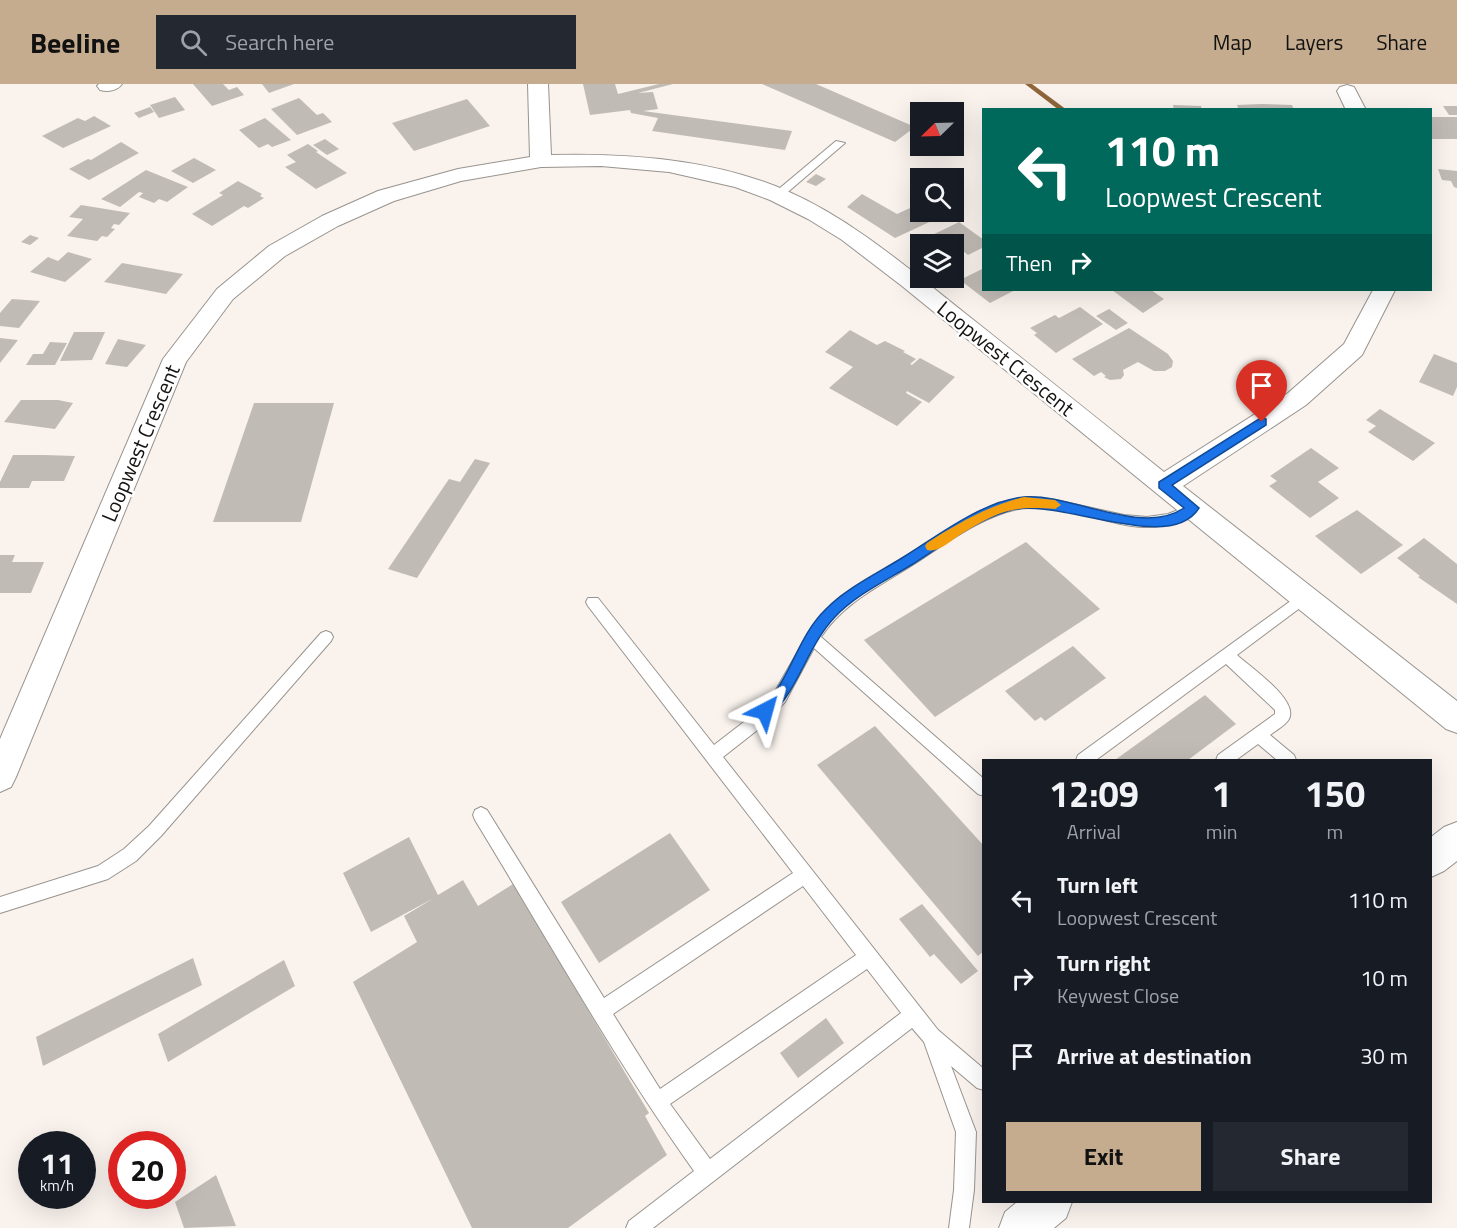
<!DOCTYPE html>
<style>
:root{--surface:#171b24;--page:#242831;--text:#f1f3f6;--muted:#9ea1a6;--accent:#c5ac8e}
body{margin:0;font-family:"Titillium Web",sans-serif;background:var(--page);color:var(--text);height:100vh;display:flex;flex-direction:column;font-size:22px;white-space:nowrap}
*{box-sizing:border-box;margin:0}
p{font-size:20px;color:var(--muted)}
.icon{flex:none;width:33px;height:33px;fill:none;stroke:currentColor;stroke-width:2;stroke-linecap:round;stroke-linejoin:round}
.map{position:relative;flex:1;overflow:hidden}
.panel{position:absolute;left:982px;top:675px;width:450px;height:444px;display:flex;flex-direction:column;background:var(--surface);border-radius:0px;box-shadow:0 6px 24px #0002}
.panel>*{flex:none}
.banner{position:absolute;left:982px;top:24px;width:450px;height:183px;border-radius:0px;box-shadow:0 6px 24px #0002;background:#00695c;color:#fff;overflow:hidden}
.needle{width:39px;rotate:247deg}
.buttons{position:absolute;left:910px;top:18px;display:grid;gap:12px}
.buttons a{display:grid;place-items:center;width:54px;height:54px;border-radius:0px;background:var(--surface);box-shadow:0 6px 24px #0002;font-size:30px}
.speed{position:absolute;left:18px;top:1047px;display:flex;gap:12px;font-size:30px;font-weight:700;text-align:center}
.speed>*{display:grid;place-content:center;width:78px;height:78px;border-radius:50%;background:var(--surface);box-shadow:0 6px 24px #0002;line-height:1}
.speed small{font-size:15px;font-weight:400}
.speed .limit{border:9px solid #d22;background:#fff;color:#111}
.pin{position:absolute;display:grid;place-items:center;width:51px;height:51px;color:#fff;margin:-62px -26px;border-radius:50% 50% 50% 0;rotate:-45deg;box-shadow:0 0 6px #0007}
.pin .icon{rotate:45deg}
.me{position:absolute;width:66px;margin:-33px;rotate:39deg;stroke-linejoin:round;filter:drop-shadow(0 0 4px #0008)}
.turn{display:flex;align-items:center;gap:21px;height:126px;padding:0 24px;font-size:27px}
.turn .icon{width:78px;height:78px;stroke-width:2.5}
.turn b{display:block;font-size:42px;line-height:51px}
.then{display:flex;align-items:center;height:57px;padding:0 24px;background:#0003;gap:12px;font-size:22px}
.eta{display:flex;justify-content:space-evenly;align-items:center;height:102px;text-align:center}
.eta b{font-size:36px;font-weight:700;line-height:42px}
.cta{display:flex;gap:12px;margin-top:auto;padding:12px 24px}
.cta a{flex:1;height:69px;border-radius:0px;background:var(--accent);color:#111;font-size:24px;font-weight:700;line-height:69px;text-align:center}
.cta a+a{background:var(--page);color:var(--text)}
ul{padding:0;list-style:none}
li{display:flex;align-items:center;gap:18px;height:78px;padding:0 24px}
li div{flex:1}
li b{display:block;font-size:22px}
li em{font-style:normal}
header{display:flex;align-items:center;gap:36px;box-sizing:border-box;height:84px;padding:0 30px;background:var(--accent);color:#111}
header strong{font-size:28px}
nav{display:flex;gap:33px;margin-inline-start:auto;font-size:21px}
.search{width:420px;height:54px;background:var(--page);display:flex;align-items:center;gap:15px;box-sizing:border-box;padding:0 21px;border-radius:0px;color:var(--muted);font-size:22px}
.map>svg:first-child{display:block}
.lines{fill:none;stroke-linecap:round;stroke-linejoin:round}
.stream{fill:#8f6539;fill-rule:evenodd}
.building{fill:#c1bbb6}
.lane-casing{stroke:#98938e;stroke-width:2}
.street-casing{stroke:#98938e;stroke-width:2}
.secondary-casing{stroke:#98938e;stroke-width:2}
.lane{fill:#fff;fill-rule:evenodd}
.street{fill:#fff;fill-rule:evenodd}
.secondary{fill:#fff;fill-rule:evenodd}
.route{fill:#1a73e8;stroke:#114b97;stroke-width:1.5}
.slow{fill:#f59e0b}
.labels{text-anchor:middle;dominant-baseline:central;stroke-width:5;stroke-linejoin:round;paint-order:stroke}
.street-label{font-size:21px;fill:#151311;stroke:#fff}
</style>
<header>
<strong>Beeline</strong>
<div class="search"><svg class="icon" aria-label="search" viewBox="0 0 24 24"><circle cx="10" cy="10" r="6"/><path d="M15 15l6 6"/></svg>Search here</div>
<nav><a>Map</a><a>Layers</a><a>Share</a></nav>
</header>
<div class="map">
<svg width="1457" height="1144" viewBox="0 0 1457 1144">
<rect width="100%" height="100%" fill="#f9f2ed"/>
<g class="lines">
<polygon class="stream" points="1025,0 1032,0 1067,26 1059,26"/>
</g>
<g class="building">
<polygon points="193,0 223,0 229,6 237,3 244,11 212,22"/>
<polygon points="262,0 294,0 269,9"/>
<polygon points="583,0 615,0 618,10 659,0 673,0 638,9 653,8 658,25 643,27 792,47 785,66 652,47 658,34 631,29 630,26 590,31"/>
<polygon points="762,0 816,0 915,43 895,58"/>
<polygon points="175,13 185,26 159,34 150,21"/>
<polygon points="299,14 317,31 323,29 332,38 297,51 271,25"/>
<polygon points="467,15 490,42 414,67 392,39"/>
<polygon points="1261,20 1292,21 1294,26 1239,26 1237,21"/>
<polygon points="1173,21 1201,22 1202,26 1174,26"/>
<polygon points="1443,22 1457,22 1457,31 1449,31"/>
<polygon points="150,23 154,28 139,34 134,29"/>
<polygon points="94,32 111,42 63,64 42,52 78,34 85,37"/>
<rect x="1431" y="33" width="26" height="22"/>
<polygon points="265,34 291,56 272,63 268,60 259,64 239,46"/>
<polygon points="325,55 339,65 327,71 313,61"/>
<polygon points="121,58 139,69 89,96 69,85 88,75 91,76"/>
<polygon points="308,60 318,67 316,68 347,89 316,105 285,83 296,78 287,71"/>
<polygon points="194,74 216,86 193,99 171,87"/>
<polygon points="1438,85 1457,87 1457,104 1454,103 1451,97 1442,96"/>
<polygon points="146,86 188,103 167,118 159,115 154,119 139,113 143,109 139,108 120,123 101,115"/>
<polygon points="816,90 826,95 816,102 806,98"/>
<polygon points="238,97 262,110 260,112 264,114 248,124 244,122 212,142 192,130 223,111 219,109"/>
<polygon points="862,110 897,130 921,119 921,128 951,128 895,154 847,123"/>
<polygon points="81,121 130,129 119,141 114,140 111,144 115,145 107,153 102,152 97,157 67,152 83,135 69,133"/>
<polygon points="959,138 984,156 984,163 968,171 963,167 954,171 954,160 921,160 921,165 914,160"/>
<polygon points="30,151 39,154 30,161 21,158"/>
<polygon points="68,168 92,175 65,198 30,188 48,173 58,177"/>
<polygon points="122,179 183,190 166,210 104,198"/>
<polygon points="984,184 984,206 1015,206 990,219 960,196"/>
<polygon points="1112,206 1151,206 1164,215 1143,229"/>
<polygon points="12,215 40,217 19,244 0,242 0,229"/>
<polygon points="1080,223 1103,240 1056,269 1034,251 1037,249 1030,244 1055,231 1059,234"/>
<polygon points="1109,225 1128,239 1116,246 1096,232"/>
<polygon points="1129,244 1168,270 1173,277 1172,283 1165,287 1154,287 1138,278 1123,286 1124,291 1121,295 1110,296 1104,293 1106,292 1101,288 1094,292 1072,275"/>
<polygon points="850,246 877,261 885,257 905,267 903,268 916,275 910,280 912,281 920,274 955,293 929,319 907,307 906,309 922,318 897,342 829,304 853,283 825,268"/>
<polygon points="74,248 105,248 92,276 60,277"/>
<polygon points="0,254 18,256 0,279"/>
<polygon points="118,255 146,261 127,283 105,280"/>
<polygon points="50,258 67,259 55,281 26,281 33,270 43,270"/>
<polygon points="1434,270 1457,279 1457,303 1453,312 1419,298"/>
<polygon points="21,316 58,316 73,319 55,345 4,338"/>
<polygon points="254,319 334,319 301,438 213,438"/>
<polygon points="1380,325 1435,359 1413,377 1368,348 1376,342 1366,336"/>
<polygon points="1311,364 1339,384 1318,398 1339,414 1310,434 1269,402 1277,397 1270,392"/>
<polygon points="13,371 45,371 75,372 64,397 32,397 29,404 0,404 0,398"/>
<polygon points="475,375 490,379 417,494 388,485 449,395 460,398"/>
<polygon points="1357,426 1403,461 1361,490 1315,452"/>
<polygon points="1424,454 1457,480 1457,520 1418,493 1420,492 1397,474"/>
<polygon points="1026,458 1100,525 935,633 864,556"/>
<polygon points="0,471 15,471 12,478 44,478 31,509 0,509"/>
<polygon points="1073,562 1106,594 1045,637 1041,633 1035,637 1005,607"/>
<polygon points="1205,611 1236,640 1188,676 1115,676"/>
<polygon points="875,642 984,762 984,867 978,872 817,681"/>
<polygon points="670,749 710,806 599,879 561,818"/>
<polygon points="409,753 438,811 463,796 478,822 513,800 649,1029 645,1032 667,1071 568,1144 472,1144 353,898 417,858 404,832 434,814 371,848 343,789"/>
<polygon points="922,820 978,887 961,900 934,870 930,873 899,835"/>
<polygon points="193,874 202,901 43,982 36,953"/>
<polygon points="284,876 295,902 168,978 158,950"/>
<polygon points="826,934 844,959 798,994 780,969"/>
<polygon points="216,1091 236,1142 184,1144 175,1118"/>
</g>
<g class="lines">
<defs>
<g id="lane">
<polygon points="836,57 845,59 782,113 774,113 774,109"/>
<path d="M1027 413 1051 415 1124 431 1147 433 1168 430 1193 420 1200 425C1196 431 1191 432 1185 435 1129 461 1078 415 1023 424 983 431 948 458 914 480 880 502 844 518 821 553L984 695V712L978 710 814 564 785 618 760 644 723 673 938 946 984 985V1006L977 1004 951 982 976 1048 974 1106 969 1144H949L954 1106 956 1048 924 958 912 944 653 1144H626L629 1137 694 1087C614 975 547 854 475 736L473 731 475 726 481 723 487 726 604 914 793 789 588 522 586 518 588 514H598L714 661 749 634 774 609 813 541 841 512 972 431 998 419ZM803 802 856 871 660 1005 613 930ZM867 885 901 929 710 1075 670 1020Z"/>
<path d="M1303 508 1308 510 1310 514 1308 518 1237 571C1250 583 1299 616 1289 635 1285 642 1276 646 1270 651L1294 671 1296 676H1277L1258 660 1236 676H1216L1218 671 1275 630V626L1226 580 1096 676H1076L1078 671Z"/>
<polygon points="326,547 331,549 333,553 331,557 161,752 136,777 108,795 0,829 0,813 98,782 124,765 149,742 321,549"/>
</g>
<g id="street">
<path d="M99 0H122C117 7 108 8 100 6L97 2Z"/>
<path d="M528 0H548L551 71C628 69 715 75 787 107 853 136 909 185 966 230 1032 282 1098 335 1164 388L1288 309 1344 260 1373 206H1395L1362 271 1306 321 1183 402 1457 617V649L1446 645 902 202 842 156 808 135 770 116 735 103 669 88 601 82 541 83 461 97 394 117 338 142 285 172 233 215 186 278 16 693 11 703 0 708V655L163 275 217 205 269 162 322 132 378 107 458 85 530 73Z"/>
<polygon points="1347,1 1354,3 1366,26 1346,26 1337,7 1340,3"/>
</g>
<g id="secondary">
<polygon points="1457,738 1457,777 1444,787 1431,793 1431,753 1444,743"/>
<polygon points="1017,1118 1072,1118 1066,1134 1054,1144 999,1144 1005,1128"/>
</g>
</defs>
<use href="#lane" class="lane-casing"/>
<use href="#street" class="street-casing"/>
<use href="#secondary" class="secondary-casing"/>
<use href="#lane" class="lane"/>
<use href="#street" class="street"/>
<use href="#secondary" class="secondary"/>
</g>
<path class="route" d="M1262 333 1266 335V341L1172 401 1199 424C1169 472 1056 411 1008 427 974 437 943 461 913 480 887 496 855 511 834 534 807 563 799 605 770 632H760L758 627C762 620 769 617 773 611 793 584 801 549 826 525 847 504 876 490 902 474 936 453 982 417 1024 413 1071 409 1142 453 1184 424L1159 404V398Z"/>
<path class="slow" d="M1024 413 1055 416 1061 421 1055 425C1012 421 997 428 961 450 952 456 938 469 927 466L925 462 927 459C958 439 988 422 1024 413Z"/>
<g class="labels">
<g class="street-label">
<text transform="translate(1006 274) rotate(39)">Loopwest Crescent</text>
<text transform="translate(140 359) rotate(-67)">Loopwest Crescent</text>
</g>
</g>
</svg>
<div class="buttons">
<a><svg class="needle" viewBox="-14 -14 28 28"><path d="M0-13l5 13h-10z" fill="#e53935"/><path d="M0 13l5-13h-10z" fill="#9ea1a6"/></svg></a>
<a><svg class="icon" aria-label="search" viewBox="0 0 24 24"><circle cx="10" cy="10" r="6"/><path d="M15 15l6 6"/></svg></a>
<a><svg class="icon" aria-label="layers" viewBox="0 0 24 24"><path d="M12 4l9 5-9 5-9-5zM3 14l9 5 9-5"/></svg></a>
</div>
<div class="speed"><div>11<small>km/h</small></div><div class="limit">20</div></div>
<div class="pin" style="left:1262px;top:338px;background:#d93025"><svg class="icon" aria-label="arrive" viewBox="0 0 24 24"><path d="M6 21V4h12l-3 4 3 4H6"/></svg></div>
<svg class="me" style="left:765px;top:627px" viewBox="-20 -20 40 40"><path d="M0-17L14 15 0 8-14 15z" fill="#1a73e8" stroke="#fff" stroke-width="4"/></svg>
<div class="banner">
<div class="turn"><svg class="icon" aria-label="left" viewBox="0 0 24 24"><path d="M17 20v-9H6M10 6l-5 5 5 5"/></svg><div><b>110 m</b>Loopwest Crescent</div></div>
<div class="then">Then<svg class="icon" aria-label="right" viewBox="0 0 24 24"><path d="M7 20v-9h11M14 6l5 5-5 5"/></svg></div>
</div>
<section class="panel">
<div class="eta">
<div><b>12:09</b><p>Arrival</p></div>
<div><b>1</b><p>min</p></div>
<div><b>150</b><p>m</p></div>
</div>
<ul>
<li><svg class="icon" aria-label="left" viewBox="0 0 24 24"><path d="M17 20v-9H6M10 6l-5 5 5 5"/></svg><div><b>Turn left</b><p>Loopwest Crescent</p></div><em>110 m</em></li>
<li><svg class="icon" aria-label="right" viewBox="0 0 24 24"><path d="M7 20v-9h11M14 6l5 5-5 5"/></svg><div><b>Turn right</b><p>Keywest Close</p></div><em>10 m</em></li>
<li><svg class="icon" aria-label="arrive" viewBox="0 0 24 24"><path d="M6 21V4h12l-3 4 3 4H6"/></svg><div><b>Arrive at destination</b></div><em>30 m</em></li>
</ul>
<div class="cta"><a>Exit</a><a>Share</a></div>
</section>
</div>
